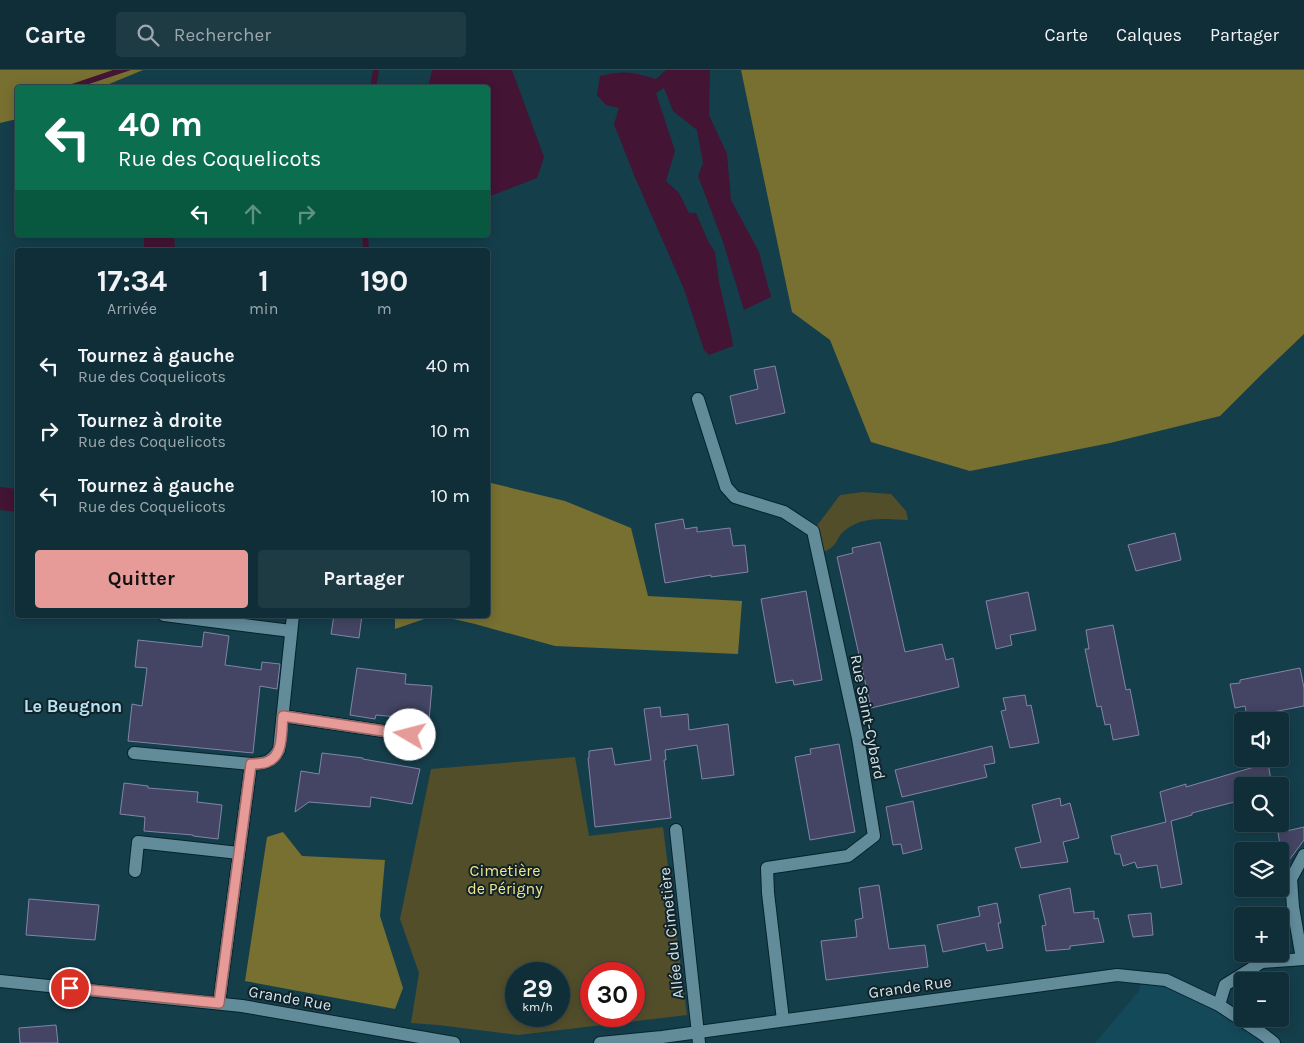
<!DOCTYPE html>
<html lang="fr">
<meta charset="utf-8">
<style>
:root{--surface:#102e38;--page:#1e3a43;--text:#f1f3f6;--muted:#9ca8ae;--line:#304a53;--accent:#e69b98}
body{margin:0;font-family:Karla,sans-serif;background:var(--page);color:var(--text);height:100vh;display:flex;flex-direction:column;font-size:19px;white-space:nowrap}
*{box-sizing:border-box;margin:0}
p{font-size:16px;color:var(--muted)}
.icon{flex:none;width:28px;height:28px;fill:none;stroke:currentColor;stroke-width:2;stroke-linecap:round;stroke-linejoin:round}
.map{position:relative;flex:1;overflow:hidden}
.sheet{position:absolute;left:15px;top:178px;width:475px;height:370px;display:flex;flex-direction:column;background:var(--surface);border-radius:5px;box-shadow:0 2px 12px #0003,0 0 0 1px var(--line)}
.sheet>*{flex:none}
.banner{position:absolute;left:15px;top:15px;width:475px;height:152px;border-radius:5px;box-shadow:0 2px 12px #0003,0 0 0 1px var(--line);background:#0b6e4f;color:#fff;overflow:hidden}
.controls{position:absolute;left:1234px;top:642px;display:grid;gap:10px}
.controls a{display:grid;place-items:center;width:55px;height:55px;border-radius:5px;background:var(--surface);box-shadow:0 2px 12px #0003,0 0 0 1px var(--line);font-size:25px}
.speed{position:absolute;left:505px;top:892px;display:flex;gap:10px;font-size:25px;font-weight:700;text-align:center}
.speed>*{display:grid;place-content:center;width:65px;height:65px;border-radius:50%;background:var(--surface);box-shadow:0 2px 12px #0003,0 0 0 1px var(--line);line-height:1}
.speed small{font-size:12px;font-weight:400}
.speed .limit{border:8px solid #d22;background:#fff;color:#111}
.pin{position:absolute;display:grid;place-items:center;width:42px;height:42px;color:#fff;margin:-21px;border:2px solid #fff;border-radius:50%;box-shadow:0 1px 5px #0007}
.me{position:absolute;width:55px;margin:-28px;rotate:278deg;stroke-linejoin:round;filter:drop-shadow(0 0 4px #0008)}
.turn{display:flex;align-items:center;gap:18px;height:105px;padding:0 20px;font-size:22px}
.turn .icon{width:65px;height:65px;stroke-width:2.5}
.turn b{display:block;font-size:35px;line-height:42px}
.lanes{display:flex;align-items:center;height:48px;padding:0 20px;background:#0003;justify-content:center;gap:25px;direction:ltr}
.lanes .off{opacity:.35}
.eta{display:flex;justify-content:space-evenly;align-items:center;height:85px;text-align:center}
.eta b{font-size:30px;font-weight:700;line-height:35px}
.button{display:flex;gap:10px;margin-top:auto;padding:10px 20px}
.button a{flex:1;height:58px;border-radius:5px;background:var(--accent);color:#111;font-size:20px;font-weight:700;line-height:58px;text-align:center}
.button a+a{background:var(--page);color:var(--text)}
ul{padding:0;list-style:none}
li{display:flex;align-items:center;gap:15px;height:65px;padding:0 20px}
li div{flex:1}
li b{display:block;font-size:19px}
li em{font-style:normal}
header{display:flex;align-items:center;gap:30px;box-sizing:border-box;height:70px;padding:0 25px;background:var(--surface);border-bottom:1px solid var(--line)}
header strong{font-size:24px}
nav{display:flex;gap:28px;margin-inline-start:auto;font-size:18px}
.search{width:350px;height:45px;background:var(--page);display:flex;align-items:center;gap:12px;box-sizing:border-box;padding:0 18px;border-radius:5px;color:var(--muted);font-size:19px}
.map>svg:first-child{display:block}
.built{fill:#14495a}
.green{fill:#534e2a;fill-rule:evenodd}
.forest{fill:#777031}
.water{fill:#431434}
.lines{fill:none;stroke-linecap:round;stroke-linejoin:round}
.stream{stroke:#431434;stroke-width:6}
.building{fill:#444564;stroke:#8284a6}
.minor-casing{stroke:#04242d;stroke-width:14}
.minor{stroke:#638c9b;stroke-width:12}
.route-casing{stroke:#966563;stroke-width:12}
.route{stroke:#e69b98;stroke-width:9}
.labels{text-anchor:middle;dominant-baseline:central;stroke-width:4;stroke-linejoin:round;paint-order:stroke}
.street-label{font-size:16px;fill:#d0e5ed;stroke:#112228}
.park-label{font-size:16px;fill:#f1e68a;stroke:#112228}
.neighbourhood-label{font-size:18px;font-weight:bold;fill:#b7e3f3;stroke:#112228}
</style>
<header>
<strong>Carte</strong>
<div class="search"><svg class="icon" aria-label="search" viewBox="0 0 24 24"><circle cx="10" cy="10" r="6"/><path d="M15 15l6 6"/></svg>Rechercher</div>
<nav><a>Carte</a><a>Calques</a><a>Partager</a></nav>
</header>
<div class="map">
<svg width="1304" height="973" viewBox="0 0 1304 973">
<rect width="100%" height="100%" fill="#153e4b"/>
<polygon class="built" points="1143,907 1166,910 1274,973 1095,973 1139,921"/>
<g class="green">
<path d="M863 422 891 424 906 441 908 450C885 449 859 445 841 464 838 468 836 474 832 477 829 480 823 482 818 484L813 461 840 425Z"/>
<path d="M575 687 589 766 663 757 687 945 518 965 438 955 411 953 419 903 400 849 431 699ZM516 904H559V946H516ZM591 904H634V946H591Z"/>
</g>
<g class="forest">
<polygon points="0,0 143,0 102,17 18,18 17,49 0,53"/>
<polygon points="741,0 1304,0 1304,264 1262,304 1220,346 1110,373 970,401 871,372 830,270 792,242"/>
<polygon points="488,410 491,413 565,431 631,458 648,526 742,531 738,584 555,576 475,554 436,545 488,545"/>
<polygon points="395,545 436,545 395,559"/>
<polygon points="283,762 302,786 385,790 380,846 403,918 395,939 245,911 267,767"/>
</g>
<g class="water">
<polygon points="113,0 131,0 80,17 63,17"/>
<polygon points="432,0 512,0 544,87 537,108 488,127 488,18 428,17"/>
<path d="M666 0H710L709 45 727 84 731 130 759 182 771 227 744 240 723 172 698 106 703 93 697 60 673 41 664 18 656 23 675 81 666 111 679 123 689 143H696L709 173 715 182 719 212 732 268 733 276 709 285 704 280 684 219 634 105 614 54 619 38 606 35 597 25 600 6C625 0 633 2 656 9Z"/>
<polygon points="144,165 174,165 175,180 144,180"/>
<polygon points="0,417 17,419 17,442 0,440"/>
</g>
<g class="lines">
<g class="stream">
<polyline points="373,18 376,0"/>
<polyline points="365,165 366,180"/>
</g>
</g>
<g class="building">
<polygon points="775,296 785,343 736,354 730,326 758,319 754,300"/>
<polygon points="683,449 685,459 697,457 697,462 730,458 733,476 745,475 748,502 711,507 711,505 665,513 655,454"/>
<polygon points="1175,463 1181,490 1136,501 1128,475"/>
<polygon points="880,472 905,582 942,574 946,590 953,588 959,617 871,638 837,487 853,483 852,478"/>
<polygon points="806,521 822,610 794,615 793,610 776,613 761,529"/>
<polygon points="1028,522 1036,560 1010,565 1012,575 996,579 986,531"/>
<polygon points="334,545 362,545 359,568 331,564"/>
<polygon points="1113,555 1126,620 1130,619 1139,665 1113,670 1110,654 1105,655 1101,636 1097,637 1085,579 1089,579 1086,560"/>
<polygon points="204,562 229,566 225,595 261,600 262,592 280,594 277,619 260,616 253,683 128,671 132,634 142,636 147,598 135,597 138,570 202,577"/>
<polygon points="357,598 406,604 405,614 432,616 429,650 376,645 375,649 350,645"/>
<polygon points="1300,598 1304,618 1304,636 1247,647 1245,636 1235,638 1230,614 1240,613 1240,610"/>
<polygon points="1025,625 1027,636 1031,635 1039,673 1010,678 1001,641 1006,640 1003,628"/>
<polygon points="660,637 661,647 688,644 689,660 728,654 734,705 702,709 697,675 665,680 666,690 664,690 671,748 595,757 588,688 589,688 589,681 612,678 615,695 651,690 644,639"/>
<polygon points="839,674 855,762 810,770 795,687 811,684 810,679"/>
<polygon points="992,676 995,693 984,695 987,707 902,727 895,700"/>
<polygon points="322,683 363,688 363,689 420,699 412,734 371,727 370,737 309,732 295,742 301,701 319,704"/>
<polygon points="1268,693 1272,716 1242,716 1242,730 1192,743 1192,745 1171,751 1182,814 1161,818 1157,795 1137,798 1135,792 1123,796 1120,784 1115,784 1111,766 1166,752 1160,722 1186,714 1186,717"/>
<polygon points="124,713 148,716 148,718 198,722 197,732 222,735 218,769 193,766 193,765 144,761 145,747 120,744"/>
<polygon points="1060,728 1061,736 1070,733 1079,768 1063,772 1068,792 1021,798 1015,778 1041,772 1032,735"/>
<polygon points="913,731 922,779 903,784 901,774 893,775 886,737"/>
<polygon points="1304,757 1304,770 1284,797 1278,763"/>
<polygon points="879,815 889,879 925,875 928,897 826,910 821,871 857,867 855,850 863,848 859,818"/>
<polygon points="1070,818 1074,843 1094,841 1094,849 1098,848 1104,872 1070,876 1070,879 1046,881 1042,856 1046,855 1039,825"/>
<polygon points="29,829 99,835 95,870 26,865"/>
<polygon points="997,833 1001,853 998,853 1003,878 987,881 985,873 943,882 937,855 980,846 978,837"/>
<polygon points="1151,843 1153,865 1133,867 1128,845"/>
<polygon points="56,955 58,973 20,973 19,958"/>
</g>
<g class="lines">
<defs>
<g id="minor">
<polyline points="698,329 726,417 735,427 784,442 813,461 858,668 874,766 848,786 767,798 768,823 783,950"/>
<polyline points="164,545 291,561"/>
<polyline points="283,646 410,665"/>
<polyline points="134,683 251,694"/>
<polyline points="676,760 699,973"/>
<polyline points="135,801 138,772 239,783"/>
<polyline points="1302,889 1293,837 1291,809 1304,785"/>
<polyline points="0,911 242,936 454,973"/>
<path d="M219 933 251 694C266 693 270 693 279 680L293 545"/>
<polyline points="1219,935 1225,915 1262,892 1304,889"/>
<polyline points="600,973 662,967 1117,905 1166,910 1219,935 1264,965 1274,973"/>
</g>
</defs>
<use href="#minor" class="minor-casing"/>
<use href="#minor" class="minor"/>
</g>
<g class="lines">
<defs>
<path id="route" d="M70 918 219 933 251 694C256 694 262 694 267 692 284 686 281 662 283 646L410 665"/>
</defs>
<use href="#route" class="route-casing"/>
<use href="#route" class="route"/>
</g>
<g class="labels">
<g class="street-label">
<text transform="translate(868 647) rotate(79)">Rue Saint-Cybard</text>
<text transform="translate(671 863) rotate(-96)">Allée du Cimetière</text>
<text transform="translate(910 917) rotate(-8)">Grande Rue</text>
<text transform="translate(290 928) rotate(10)">Grande Rue</text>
</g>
<g class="park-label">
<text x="505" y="800">Cimetière<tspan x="505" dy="18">de Périgny</tspan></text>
</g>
<g class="neighbourhood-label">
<text x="73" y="636">Le Beugnon</text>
</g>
</g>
</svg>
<div class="controls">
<a><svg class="icon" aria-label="sound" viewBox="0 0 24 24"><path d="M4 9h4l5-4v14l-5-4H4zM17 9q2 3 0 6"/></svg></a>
<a><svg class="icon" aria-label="search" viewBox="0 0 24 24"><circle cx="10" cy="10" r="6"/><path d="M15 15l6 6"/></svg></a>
<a><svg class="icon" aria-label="layers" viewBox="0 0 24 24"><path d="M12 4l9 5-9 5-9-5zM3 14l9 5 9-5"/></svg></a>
<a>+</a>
<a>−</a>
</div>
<div class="speed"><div>29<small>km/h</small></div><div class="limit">30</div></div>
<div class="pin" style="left:70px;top:918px;background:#d93025"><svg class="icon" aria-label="arrive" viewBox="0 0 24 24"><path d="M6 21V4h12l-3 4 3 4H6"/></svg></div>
<svg class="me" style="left:410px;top:665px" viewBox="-20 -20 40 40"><circle r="19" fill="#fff"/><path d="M0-13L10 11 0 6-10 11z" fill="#e69b98"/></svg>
<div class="banner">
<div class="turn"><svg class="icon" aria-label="left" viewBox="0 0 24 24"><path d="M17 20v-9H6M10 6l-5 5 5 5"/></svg><div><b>40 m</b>Rue des Coquelicots</div></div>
<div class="lanes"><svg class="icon" aria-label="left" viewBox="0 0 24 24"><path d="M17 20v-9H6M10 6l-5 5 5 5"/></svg><svg class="icon off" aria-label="ahead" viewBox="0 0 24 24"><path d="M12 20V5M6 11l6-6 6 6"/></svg><svg class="icon off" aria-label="right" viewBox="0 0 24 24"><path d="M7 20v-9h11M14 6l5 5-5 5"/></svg></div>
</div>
<section class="sheet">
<div class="eta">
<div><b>17:34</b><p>Arrivée</p></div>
<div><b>1</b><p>min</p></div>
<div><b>190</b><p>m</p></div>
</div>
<ul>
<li><svg class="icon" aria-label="left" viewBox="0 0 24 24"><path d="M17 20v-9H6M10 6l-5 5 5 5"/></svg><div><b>Tournez à gauche</b><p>Rue des Coquelicots</p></div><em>40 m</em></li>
<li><svg class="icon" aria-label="right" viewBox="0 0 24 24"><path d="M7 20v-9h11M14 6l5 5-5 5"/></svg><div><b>Tournez à droite</b><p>Rue des Coquelicots</p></div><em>10 m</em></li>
<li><svg class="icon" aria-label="left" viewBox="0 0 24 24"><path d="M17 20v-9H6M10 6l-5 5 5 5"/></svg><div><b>Tournez à gauche</b><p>Rue des Coquelicots</p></div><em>10 m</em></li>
</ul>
<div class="button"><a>Quitter</a><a>Partager</a></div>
</section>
</div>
